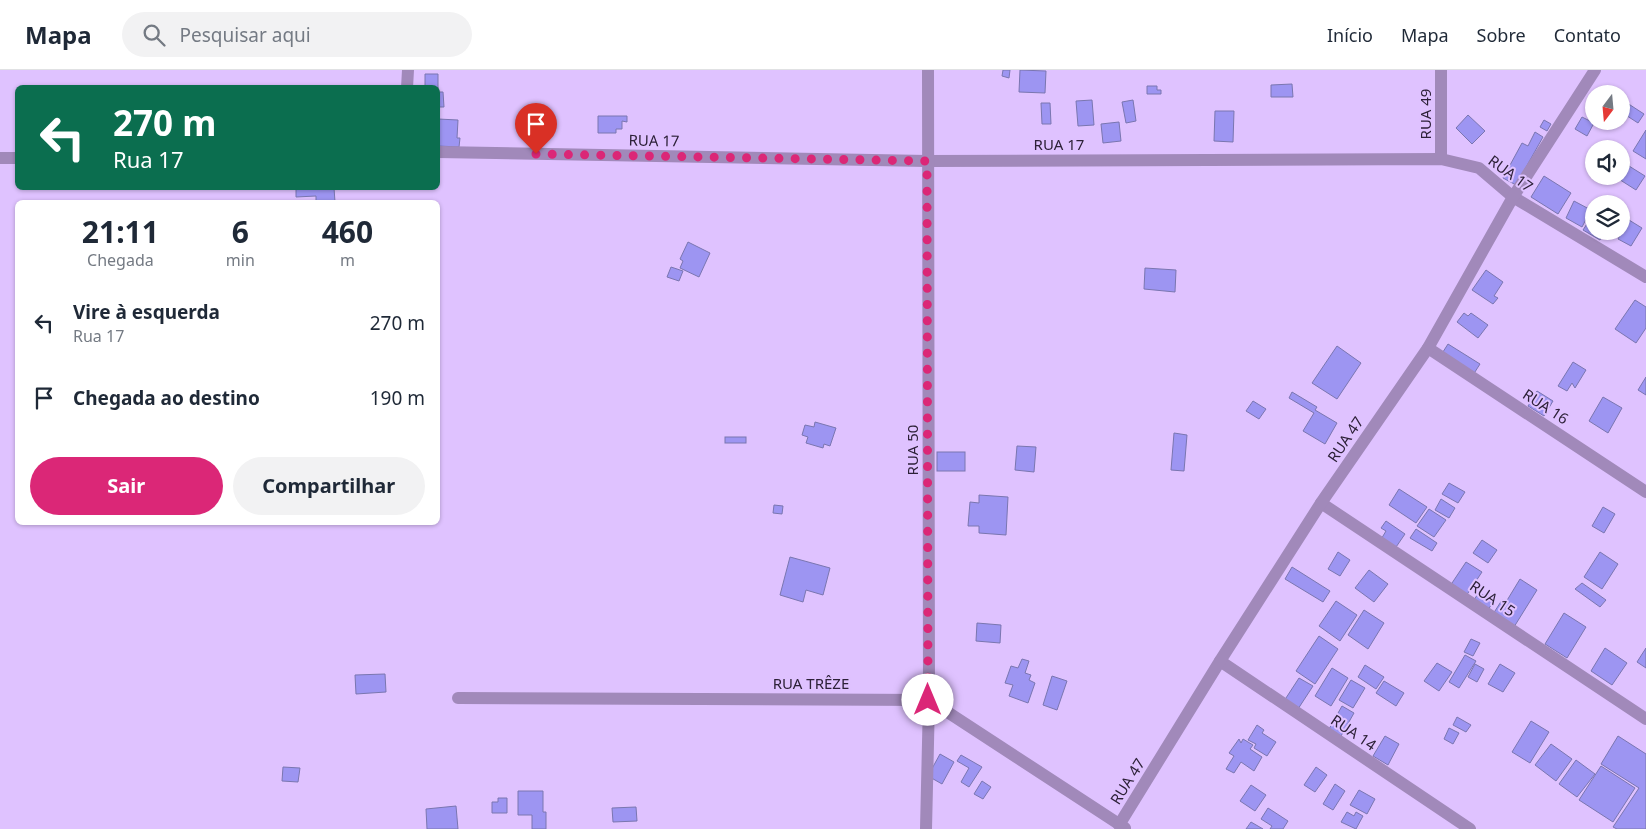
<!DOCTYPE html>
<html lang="pt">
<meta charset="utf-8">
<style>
:root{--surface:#fff;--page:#f2f2f3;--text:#1f2937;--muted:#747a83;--line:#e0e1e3;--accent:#db2777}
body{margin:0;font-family:"Noto Sans",sans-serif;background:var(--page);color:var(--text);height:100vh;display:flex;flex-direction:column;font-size:19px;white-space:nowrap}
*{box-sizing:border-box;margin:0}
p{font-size:16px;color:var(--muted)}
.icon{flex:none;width:28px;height:28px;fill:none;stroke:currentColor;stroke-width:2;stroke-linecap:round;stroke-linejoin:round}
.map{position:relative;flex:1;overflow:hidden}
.sheet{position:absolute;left:15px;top:130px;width:425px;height:325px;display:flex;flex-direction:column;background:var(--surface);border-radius:8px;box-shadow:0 1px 4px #0004}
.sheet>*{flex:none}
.banner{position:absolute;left:15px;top:15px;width:425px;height:105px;border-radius:8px;box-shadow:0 1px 4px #0004;background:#0b6e4f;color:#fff;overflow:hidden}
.needle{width:32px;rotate:196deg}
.fabs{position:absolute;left:1585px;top:15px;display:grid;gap:10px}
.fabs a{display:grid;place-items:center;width:45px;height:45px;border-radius:50%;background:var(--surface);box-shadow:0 1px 4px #0004;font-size:25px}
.pin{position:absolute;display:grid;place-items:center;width:42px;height:42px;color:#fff;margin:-51px -21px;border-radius:50% 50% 50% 0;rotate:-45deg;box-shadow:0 0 5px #0007}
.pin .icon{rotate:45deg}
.me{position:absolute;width:55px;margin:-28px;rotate:0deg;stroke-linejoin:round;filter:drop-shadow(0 0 4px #0008)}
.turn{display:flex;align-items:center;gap:18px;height:105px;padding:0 15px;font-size:22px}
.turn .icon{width:65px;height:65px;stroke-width:2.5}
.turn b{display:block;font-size:35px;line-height:42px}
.eta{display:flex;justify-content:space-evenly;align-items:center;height:85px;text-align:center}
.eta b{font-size:30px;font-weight:700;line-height:35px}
.primary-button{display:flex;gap:10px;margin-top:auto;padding:10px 15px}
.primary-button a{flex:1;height:58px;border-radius:30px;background:var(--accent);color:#fff;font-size:20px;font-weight:700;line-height:58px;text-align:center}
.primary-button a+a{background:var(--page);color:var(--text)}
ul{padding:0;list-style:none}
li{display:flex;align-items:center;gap:15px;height:75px;padding:0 15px}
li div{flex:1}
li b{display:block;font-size:19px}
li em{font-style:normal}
header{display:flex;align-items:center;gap:30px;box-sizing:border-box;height:70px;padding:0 25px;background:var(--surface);border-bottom:1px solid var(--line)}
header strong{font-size:24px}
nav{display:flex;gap:28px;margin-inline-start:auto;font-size:18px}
.search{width:350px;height:45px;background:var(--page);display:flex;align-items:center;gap:12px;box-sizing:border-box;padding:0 18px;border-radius:28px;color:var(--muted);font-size:19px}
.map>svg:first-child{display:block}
.building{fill:#9d95f2;stroke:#7a76b0}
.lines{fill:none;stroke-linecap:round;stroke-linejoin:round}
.minor{stroke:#a189ba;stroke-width:12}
.route{stroke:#db2777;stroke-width:9;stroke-dasharray:0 16.2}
.labels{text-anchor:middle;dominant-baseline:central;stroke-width:4;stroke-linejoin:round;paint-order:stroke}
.street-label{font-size:15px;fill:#2d2138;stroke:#dfc2ff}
</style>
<header>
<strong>Mapa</strong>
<div class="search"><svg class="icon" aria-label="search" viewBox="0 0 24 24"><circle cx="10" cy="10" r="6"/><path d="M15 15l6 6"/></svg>Pesquisar aqui</div>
<nav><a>Início</a><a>Mapa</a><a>Sobre</a><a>Contato</a></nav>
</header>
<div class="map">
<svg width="1646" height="759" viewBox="0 0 1646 759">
<rect width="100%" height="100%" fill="#dfc2ff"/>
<g class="building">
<polygon points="1003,0 1010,0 1009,8 1002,6"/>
<polygon points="1020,0 1046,1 1045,23 1019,22"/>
<polygon points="425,4 438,4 438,19 438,18 425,18"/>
<polygon points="1292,14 1293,27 1271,27 1271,15"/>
<polygon points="1147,16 1157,16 1157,20 1161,20 1161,24 1147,24"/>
<polygon points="438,22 443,22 444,37 438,37"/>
<polygon points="1092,30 1094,55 1078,56 1076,31"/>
<polygon points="1133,30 1136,51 1126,53 1122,32"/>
<polygon points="1624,31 1644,44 1638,53 1621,42 1621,35"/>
<polygon points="1041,33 1050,33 1051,54 1042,54"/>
<polygon points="1215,41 1234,41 1233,72 1214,71"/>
<polygon points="1468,45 1485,61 1472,74 1456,58"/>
<polygon points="598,46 627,46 627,52 622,51 622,59 616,59 616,63 598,63"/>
<polygon points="1582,47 1594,53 1587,66 1575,59"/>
<polygon points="438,49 458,50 457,68 460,68 459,77 438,76"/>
<polygon points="1544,50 1551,54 1547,61 1540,57"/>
<polygon points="1594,51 1608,51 1603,58"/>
<polygon points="1119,52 1121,71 1103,73 1101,54"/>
<polygon points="1646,60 1646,89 1633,81"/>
<polygon points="1535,62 1543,67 1516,115 1503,108 1522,73 1528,76"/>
<polygon points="1621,91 1645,106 1636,120 1614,106 1621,106"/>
<polygon points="1544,106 1571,123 1558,144 1531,127"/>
<polygon points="296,118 334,118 335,132 316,132 316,126 296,127"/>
<polygon points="1603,128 1612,134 1599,134"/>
<polygon points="1574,131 1591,140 1582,157 1566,148"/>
<polygon points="1594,143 1594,161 1605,161 1600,170 1583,160"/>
<polygon points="1629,150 1642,158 1631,176 1618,169"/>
<polygon points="688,172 710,183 699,207 680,198 683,191 680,189"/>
<polygon points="671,197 683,201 679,211 667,207"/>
<polygon points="1145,198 1176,200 1175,222 1144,219"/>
<polygon points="1486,200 1503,212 1494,226 1498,228 1493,234 1472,220"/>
<polygon points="1635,230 1646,237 1646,258 1636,273 1615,259"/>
<polygon points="1464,243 1468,246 1471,243 1488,255 1478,268 1457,252"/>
<polygon points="1448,274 1480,294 1473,305 1441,285"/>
<polygon points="1337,276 1361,293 1337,329 1312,313"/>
<polygon points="1573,292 1586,300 1575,318 1572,313 1567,321 1558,316"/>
<polygon points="1646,307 1646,325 1638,320"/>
<polygon points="1537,321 1553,331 1544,346 1528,336"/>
<polygon points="1292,322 1317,337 1315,340 1337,353 1325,374 1303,361 1314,343 1289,328"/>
<polygon points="1603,327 1622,338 1608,363 1589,351"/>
<polygon points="1253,331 1266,339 1259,349 1246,341"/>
<polygon points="815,352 836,358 830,376 824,374 823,378 806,373 808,367 802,365 805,355 814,357"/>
<polygon points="1174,363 1187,365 1184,401 1171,400"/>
<rect x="725" y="367" width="21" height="6"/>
<polygon points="1017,376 1036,377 1034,402 1015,400"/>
<rect x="937" y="382" width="28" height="19"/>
<polygon points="1449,413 1465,422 1458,433 1442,424"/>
<polygon points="1399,419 1427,437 1416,453 1389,435"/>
<polygon points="979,425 1008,427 1006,465 979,463 979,456 968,456 970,432 979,433"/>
<polygon points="1441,429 1455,438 1449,448 1435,440"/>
<polygon points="774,435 783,436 782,444 773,443"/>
<polygon points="1603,437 1615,444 1604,463 1592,456"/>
<polygon points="1429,439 1446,450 1434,467 1417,456"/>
<polygon points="1386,451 1405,464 1394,480 1380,471 1386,461 1381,458"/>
<polygon points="1416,459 1437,473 1432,481 1410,468"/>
<polygon points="1482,470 1497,480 1488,493 1473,483"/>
<polygon points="1338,482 1350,490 1340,506 1328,499"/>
<polygon points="1600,482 1618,494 1602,519 1584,507"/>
<polygon points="790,487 830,498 823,525 806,520 803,532 780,525"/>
<polygon points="1466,492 1482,502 1466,526 1450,516"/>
<polygon points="1292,497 1330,521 1323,532 1285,509"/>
<polygon points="1369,500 1388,514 1374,532 1355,518"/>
<polygon points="1520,509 1537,520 1514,557 1493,544 1502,530 1506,532"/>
<polygon points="1582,513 1606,530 1600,537 1575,519"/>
<polygon points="1479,522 1493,532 1488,540 1474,530"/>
<polygon points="1336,531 1357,545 1340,571 1319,556"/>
<polygon points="1364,540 1384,553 1368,579 1348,565"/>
<polygon points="1564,543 1586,557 1567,588 1545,574"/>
<polygon points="977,553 1001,555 1000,573 976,571"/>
<polygon points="1319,566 1338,579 1315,614 1296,601"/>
<polygon points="1471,569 1480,573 1473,586 1464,582"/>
<polygon points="1605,578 1627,593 1612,615 1591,601"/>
<polygon points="1646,578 1646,598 1637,592"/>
<polygon points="1465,585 1476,591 1459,618 1449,612"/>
<polygon points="1022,589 1029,591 1025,603 1031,605 1029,610 1035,613 1028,633 1009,626 1013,615 1005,613 1011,596 1018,598"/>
<polygon points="1437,593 1452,602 1439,621 1424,611"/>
<polygon points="1475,594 1484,599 1477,612 1468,607"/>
<polygon points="1500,594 1515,603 1503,622 1488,614"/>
<polygon points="1365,595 1384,607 1376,619 1358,607"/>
<polygon points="1332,598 1348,608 1331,636 1315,626"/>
<polygon points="385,604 386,622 356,624 355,605"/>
<polygon points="1052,606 1067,611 1057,640 1043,635"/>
<polygon points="1299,608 1313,616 1298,639 1284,631"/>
<polygon points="1351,610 1365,618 1353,638 1339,630"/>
<polygon points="1384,611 1404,623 1396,636 1376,623"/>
<polygon points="1342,636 1354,643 1341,666 1329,659"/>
<polygon points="1457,647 1471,655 1466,662 1453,655"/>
<polygon points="1531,651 1549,662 1530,693 1512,682"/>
<polygon points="1257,655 1264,660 1262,663 1276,672 1267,686 1254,678 1256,674 1248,670"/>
<polygon points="1449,658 1459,663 1453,674 1444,669"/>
<polygon points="1385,666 1399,674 1388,695 1373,686"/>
<polygon points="1618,666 1646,684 1646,759 1617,759 1613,757 1639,718 1601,694"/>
<polygon points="1239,669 1241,673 1243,669 1253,675 1250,679 1262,687 1254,701 1241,692 1234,703 1226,699 1234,686 1229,683"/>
<polygon points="1551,674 1572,689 1556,711 1535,695"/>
<polygon points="940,684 954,692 942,714 928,706"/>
<polygon points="961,685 982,697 969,717 961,712 969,698 957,691"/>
<polygon points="1576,690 1595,704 1577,727 1559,714"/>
<polygon points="1601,696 1635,718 1613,752 1579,730"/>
<polygon points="283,697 300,698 298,712 282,711"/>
<polygon points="1316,697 1327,705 1315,722 1304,715"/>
<polygon points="982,711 991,717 983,729 974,724"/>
<polygon points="1335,714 1345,721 1333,740 1323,734"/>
<polygon points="1251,715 1266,725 1255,741 1240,731"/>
<polygon points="1359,720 1375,729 1367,744 1350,735"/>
<polygon points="518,721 543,721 543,742 546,742 546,759 532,759 532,745 518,745"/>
<polygon points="498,728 507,728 507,743 492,743 492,732 498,732"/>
<polygon points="456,736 458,759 427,759 426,739"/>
<polygon points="636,737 637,751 613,752 612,738"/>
<polygon points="1268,738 1288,751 1283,759 1270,759 1272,756 1261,749"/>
<polygon points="1347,742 1354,746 1356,742 1363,746 1356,759 1341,752"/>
<polygon points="1251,752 1263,759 1246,759"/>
</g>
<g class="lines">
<g class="minor">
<polyline points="407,18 408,0"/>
<polyline points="438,82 927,91 1441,89 1479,98 1513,127 1646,207"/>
<polyline points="0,88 18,88"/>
<polyline points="1441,89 1441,0"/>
<polyline points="1428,278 1646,422"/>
<polyline points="1321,433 1646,649"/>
<polyline points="1220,591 1470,759"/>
<polyline points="458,628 929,630 1125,758"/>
<polyline points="1119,755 1220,591 1321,433 1428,278 1513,127 1595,0"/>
<polyline points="926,759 929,630 928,0"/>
</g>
</g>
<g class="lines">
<polyline class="route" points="536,84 927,91 928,630"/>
</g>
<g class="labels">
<g class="street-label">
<text transform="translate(1425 44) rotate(-90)">RUA 49</text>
<text transform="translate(654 70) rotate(1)">RUA 17</text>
<text x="1059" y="74">RUA 17</text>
<text transform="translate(1511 103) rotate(36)">RUA 17</text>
<text transform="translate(1546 336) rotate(33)">RUA 16</text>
<text transform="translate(1345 369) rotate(-56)">RUA 47</text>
<text transform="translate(912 380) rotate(-90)">RUA 50</text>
<text transform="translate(1493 528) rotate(34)">RUA 15</text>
<text x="811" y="613">RUA TRÊZE</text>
<text transform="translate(1354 662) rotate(34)">RUA 14</text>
<text transform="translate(1127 711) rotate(-58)">RUA 47</text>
</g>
</g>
</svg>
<div class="fabs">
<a><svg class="needle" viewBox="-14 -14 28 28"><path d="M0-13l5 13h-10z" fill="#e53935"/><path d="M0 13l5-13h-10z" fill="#747a83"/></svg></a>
<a><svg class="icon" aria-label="sound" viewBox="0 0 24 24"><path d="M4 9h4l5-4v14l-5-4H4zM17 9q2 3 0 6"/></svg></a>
<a><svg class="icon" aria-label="layers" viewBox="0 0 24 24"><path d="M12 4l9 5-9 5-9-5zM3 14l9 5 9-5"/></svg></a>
</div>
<div class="pin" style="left:536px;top:84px;background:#d93025"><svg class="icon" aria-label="arrive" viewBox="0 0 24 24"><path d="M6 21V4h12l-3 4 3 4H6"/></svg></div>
<svg class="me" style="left:928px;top:630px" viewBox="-20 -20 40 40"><circle r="19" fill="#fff"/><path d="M0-13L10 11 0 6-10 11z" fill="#db2777"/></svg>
<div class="banner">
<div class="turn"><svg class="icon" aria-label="left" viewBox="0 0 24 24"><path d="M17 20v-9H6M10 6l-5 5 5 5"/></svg><div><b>270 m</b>Rua 17</div></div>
</div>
<section class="sheet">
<div class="eta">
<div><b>21:11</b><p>Chegada</p></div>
<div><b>6</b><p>min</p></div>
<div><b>460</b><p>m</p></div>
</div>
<ul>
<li><svg class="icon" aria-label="left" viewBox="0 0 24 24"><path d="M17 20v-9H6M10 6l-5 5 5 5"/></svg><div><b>Vire à esquerda</b><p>Rua 17</p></div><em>270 m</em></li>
<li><svg class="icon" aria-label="arrive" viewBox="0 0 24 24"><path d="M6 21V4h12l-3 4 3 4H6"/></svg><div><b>Chegada ao destino</b></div><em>190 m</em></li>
</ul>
<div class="primary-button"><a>Sair</a><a>Compartilhar</a></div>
</section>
</div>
